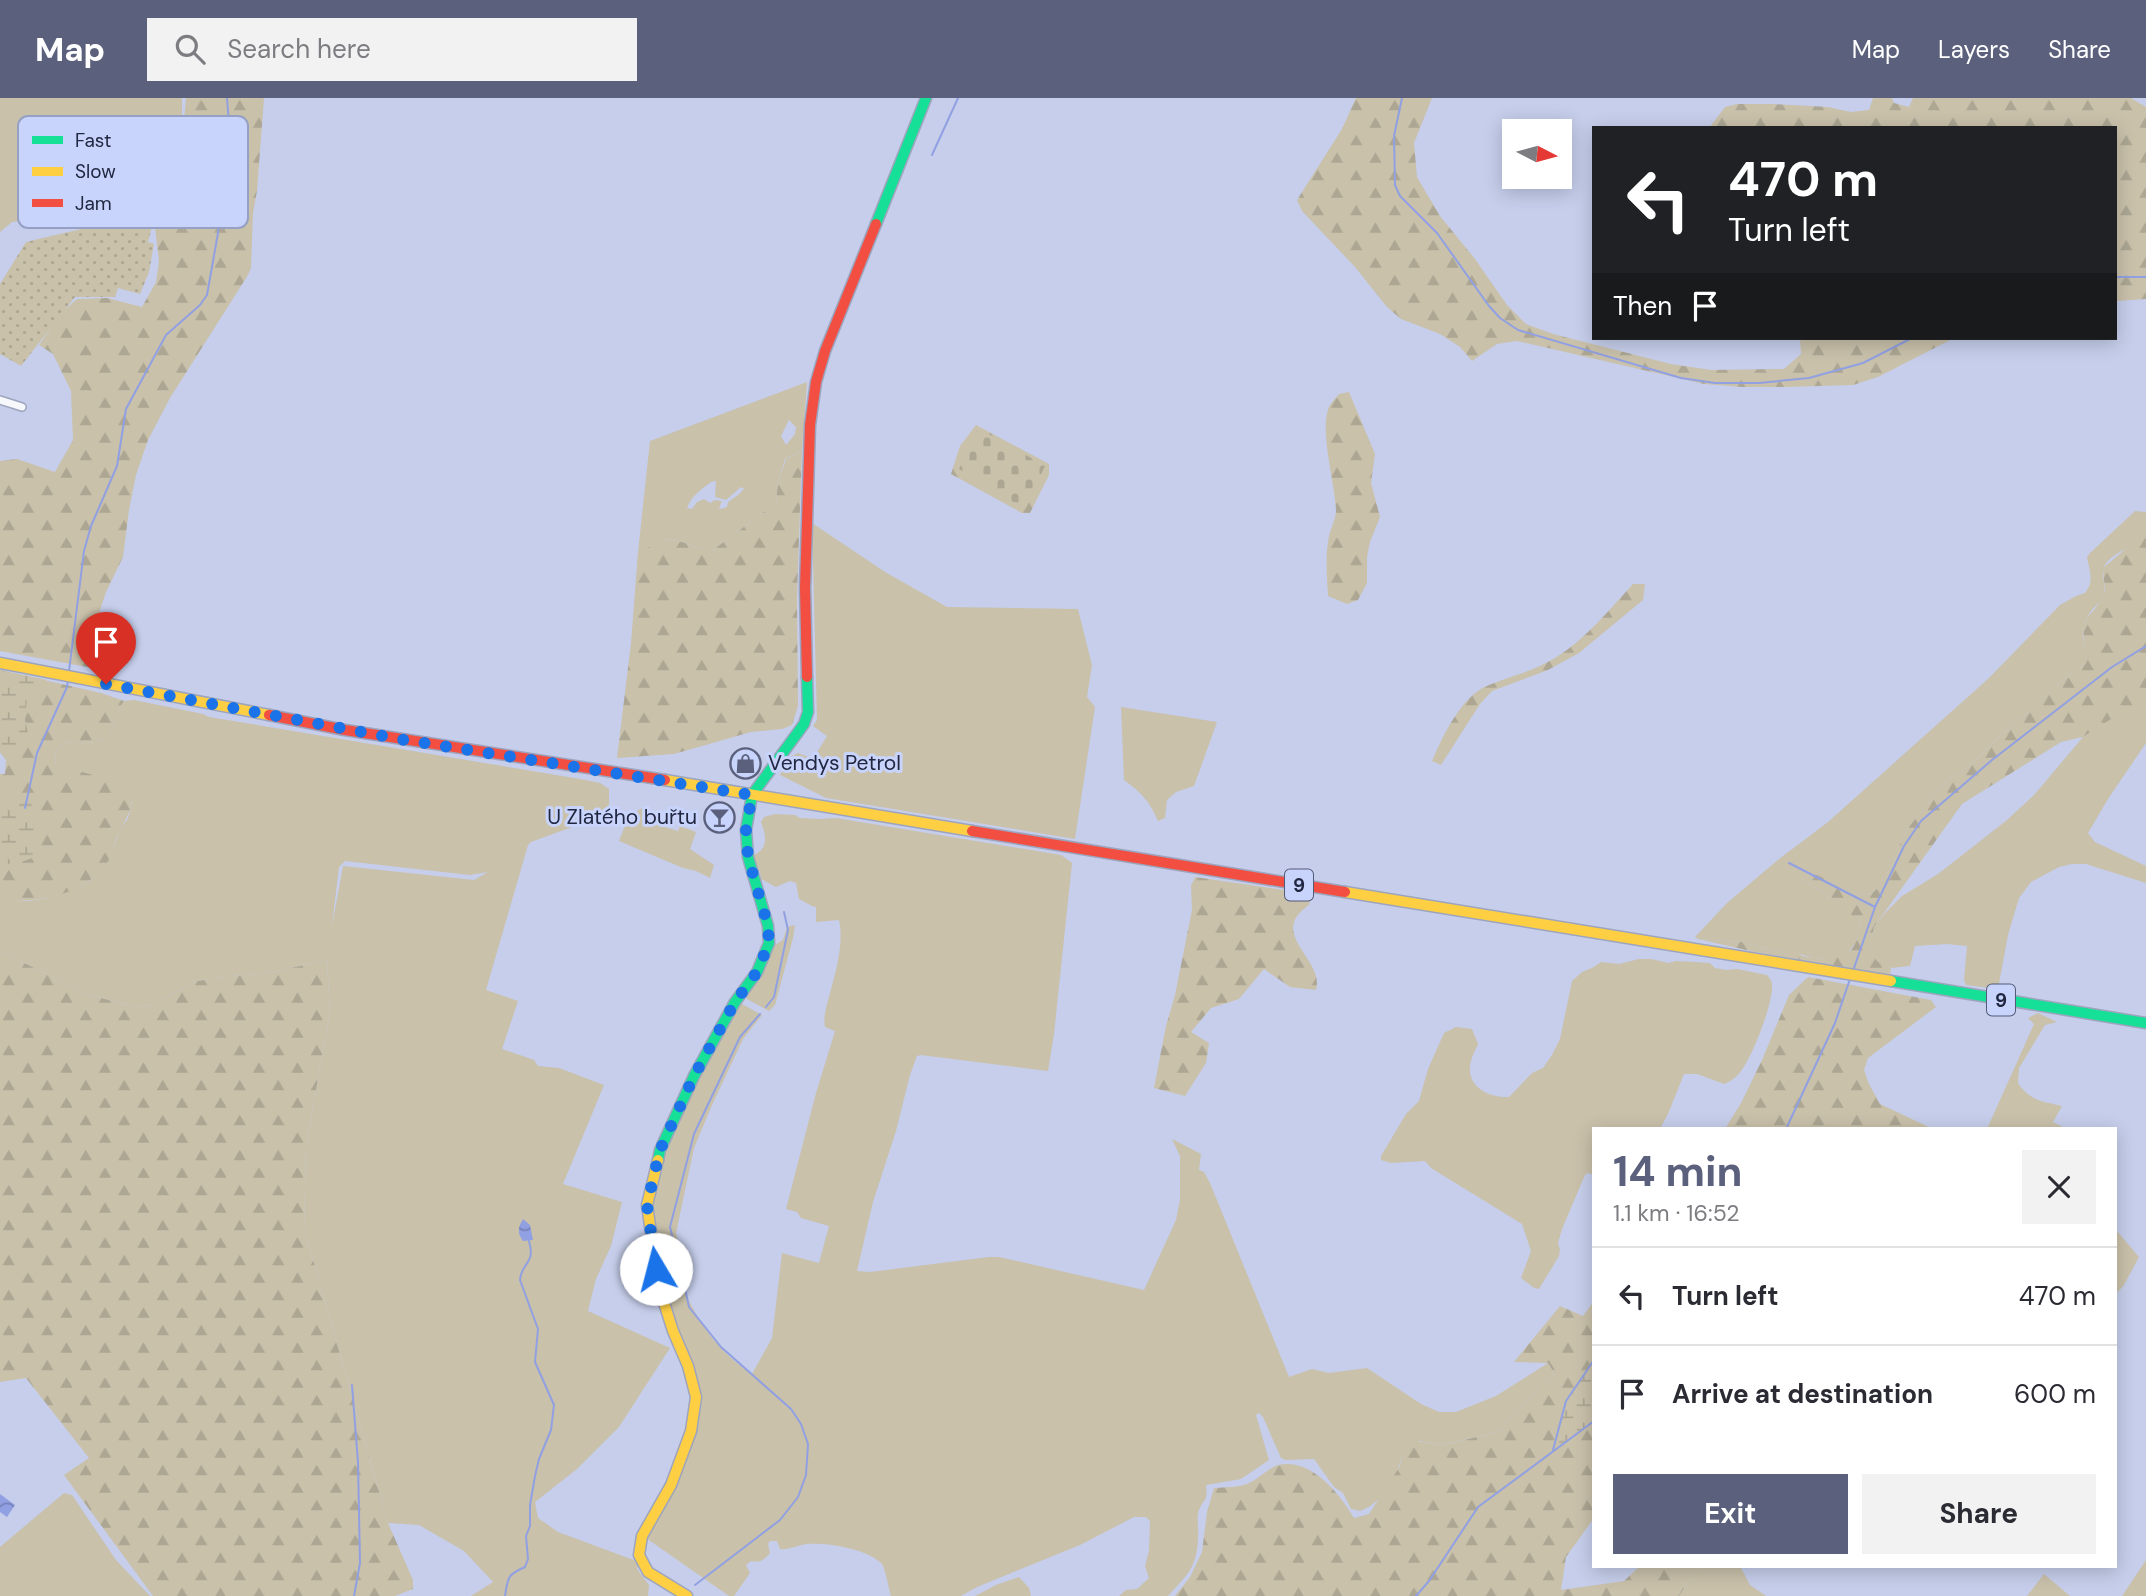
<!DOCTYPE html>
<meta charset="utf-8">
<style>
:root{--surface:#fff;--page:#f2f2f3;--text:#2b2b33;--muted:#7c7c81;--line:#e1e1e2;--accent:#5b617c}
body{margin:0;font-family:"DM Sans",sans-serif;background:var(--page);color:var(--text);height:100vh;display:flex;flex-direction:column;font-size:26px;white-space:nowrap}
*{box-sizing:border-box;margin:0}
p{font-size:23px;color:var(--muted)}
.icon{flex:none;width:38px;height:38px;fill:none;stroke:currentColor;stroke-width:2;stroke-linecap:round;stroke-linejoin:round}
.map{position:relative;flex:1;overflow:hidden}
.details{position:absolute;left:1592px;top:1029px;width:525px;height:441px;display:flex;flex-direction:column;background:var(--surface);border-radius:0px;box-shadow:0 4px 18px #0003}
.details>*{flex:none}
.top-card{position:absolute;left:1592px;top:28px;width:525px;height:214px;border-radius:0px;box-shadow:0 4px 18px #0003;background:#202124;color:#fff;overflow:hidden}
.needle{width:46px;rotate:96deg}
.tools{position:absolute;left:1502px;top:21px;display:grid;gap:14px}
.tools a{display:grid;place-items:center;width:70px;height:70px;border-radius:0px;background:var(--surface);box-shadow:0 4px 18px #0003;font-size:35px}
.pin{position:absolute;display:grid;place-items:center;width:60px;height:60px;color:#fff;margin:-72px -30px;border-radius:50% 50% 50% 0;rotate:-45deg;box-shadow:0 0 7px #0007}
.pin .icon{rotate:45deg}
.me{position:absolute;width:77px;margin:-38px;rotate:352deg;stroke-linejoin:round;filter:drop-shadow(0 0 5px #0008)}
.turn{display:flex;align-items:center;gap:24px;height:147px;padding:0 21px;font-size:32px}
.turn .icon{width:91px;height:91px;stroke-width:2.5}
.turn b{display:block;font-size:49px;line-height:60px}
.then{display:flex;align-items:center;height:66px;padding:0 21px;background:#0003;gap:14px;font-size:26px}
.round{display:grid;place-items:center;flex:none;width:74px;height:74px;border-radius:0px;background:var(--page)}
.head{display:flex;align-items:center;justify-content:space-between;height:119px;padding:0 21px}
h1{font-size:42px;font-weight:700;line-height:52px;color:var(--accent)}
.cta{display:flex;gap:14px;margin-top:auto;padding:14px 21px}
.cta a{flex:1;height:80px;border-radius:0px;background:var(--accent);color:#fff;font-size:28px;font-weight:700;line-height:80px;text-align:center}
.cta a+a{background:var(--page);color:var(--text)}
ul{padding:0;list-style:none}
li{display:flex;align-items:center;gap:21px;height:98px;padding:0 21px;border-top:2px solid var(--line)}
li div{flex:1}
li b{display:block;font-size:26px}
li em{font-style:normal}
header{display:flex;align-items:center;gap:42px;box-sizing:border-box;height:98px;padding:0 35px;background:var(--accent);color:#fff}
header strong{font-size:33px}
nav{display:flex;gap:38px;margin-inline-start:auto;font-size:24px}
.search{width:490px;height:63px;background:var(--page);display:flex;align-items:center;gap:18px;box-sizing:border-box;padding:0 24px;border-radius:0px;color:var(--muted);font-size:26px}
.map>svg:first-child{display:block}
.grass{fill:#c9c1aa;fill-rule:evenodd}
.forest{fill:url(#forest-firs)}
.wetland{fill:url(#wetland-marsh)}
.cemetery{fill:url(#cemetery-stones)}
.park{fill:url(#park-dots)}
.water{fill:url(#water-waves)}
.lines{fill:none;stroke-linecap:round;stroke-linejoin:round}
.stream{stroke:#91a0e2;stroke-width:2}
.street-casing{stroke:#9da4bd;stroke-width:10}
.fast-casing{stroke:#9da4bd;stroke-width:13}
.slow-casing{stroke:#9da4bd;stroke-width:13}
.jam-casing{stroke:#9da4bd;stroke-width:13}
.street{stroke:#f6f8fc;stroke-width:7}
.fast{stroke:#16e098;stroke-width:10}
.slow{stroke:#ffcf43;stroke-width:10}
.jam{stroke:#f24e42;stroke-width:10}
.route{stroke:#1a73e8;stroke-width:12;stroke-dasharray:0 21.6}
.labels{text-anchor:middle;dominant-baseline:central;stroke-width:6;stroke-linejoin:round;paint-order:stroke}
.shield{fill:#c8d4fc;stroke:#535b78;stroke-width:2}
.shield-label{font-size:19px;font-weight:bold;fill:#212740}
.poi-label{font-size:21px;fill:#212740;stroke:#c8d4fc;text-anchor:start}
.key{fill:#c8d4fc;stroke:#96a0c4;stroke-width:2}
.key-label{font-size:19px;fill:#212740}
</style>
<header>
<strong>Map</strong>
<div class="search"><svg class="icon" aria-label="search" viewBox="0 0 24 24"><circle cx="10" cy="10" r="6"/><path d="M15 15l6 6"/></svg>Search here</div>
<nav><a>Map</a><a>Layers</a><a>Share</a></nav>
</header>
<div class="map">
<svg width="2146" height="1498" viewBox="0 0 2146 1498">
<defs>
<pattern id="forest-firs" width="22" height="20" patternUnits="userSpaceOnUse" patternTransform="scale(1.75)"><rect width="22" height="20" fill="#c9c1aa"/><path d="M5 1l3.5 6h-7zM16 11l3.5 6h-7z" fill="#aca693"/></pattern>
<pattern id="wetland-marsh" width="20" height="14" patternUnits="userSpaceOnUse" patternTransform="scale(1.75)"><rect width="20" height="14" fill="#c9c1aa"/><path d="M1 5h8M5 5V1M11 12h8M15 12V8" fill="none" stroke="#aca693"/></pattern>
<pattern id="cemetery-stones" width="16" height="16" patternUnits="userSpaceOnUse" patternTransform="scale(1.75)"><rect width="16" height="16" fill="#c9c1aa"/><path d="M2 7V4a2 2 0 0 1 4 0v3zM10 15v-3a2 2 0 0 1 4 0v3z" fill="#aca693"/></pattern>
<pattern id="park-dots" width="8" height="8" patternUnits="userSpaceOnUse" patternTransform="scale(1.75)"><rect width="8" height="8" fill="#c9c1aa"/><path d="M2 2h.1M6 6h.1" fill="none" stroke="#aca693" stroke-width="1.8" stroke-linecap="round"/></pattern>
<pattern id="water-waves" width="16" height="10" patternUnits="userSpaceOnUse" patternTransform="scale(1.75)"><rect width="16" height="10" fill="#91a0e2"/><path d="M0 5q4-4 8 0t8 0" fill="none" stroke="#7682b9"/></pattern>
</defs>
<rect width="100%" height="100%" fill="#c6ceeb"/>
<g class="grass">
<polygon points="0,0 182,0 182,44 160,80 147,89 144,94 121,106 69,117 12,124 0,134"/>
<path d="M807 284 802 352 785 361 778 384 776 405 713 452H703L682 444 662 440 657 446 638 454 650 343ZM789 322 796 329 795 336 786 347 781 338ZM716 383 715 399 726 402 741 389 744 391 738 397 728 404 727 409 721 411 719 410 722 403 715 402 710 405 704 401 697 404 692 411 687 410C692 397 701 392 711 384Z"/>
<path d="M2135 413 2146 414V440C2134 449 2114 453 2105 467 2100 474 2106 486 2104 494 2101 506 2090 511 2086 521 2079 535 2087 551 2086 565L2054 588 2032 611 2002 636 1970 668 1947 683 1940 690 1908 730 1900 745 1895 762 1879 789 1871 796 1865 797 1854 795 1798 769 1800 778 1804 782 1831 800 1858 821 1860 827 1856 844 1848 855 1829 860 1817 861 1797 855 1780 854 1741 844 1698 841 1695 839 1727 805 1779 761 1828 724 1989 580 2060 507 2076 498 2085 495C2095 483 2089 472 2087 459L2090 455Z"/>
<polygon points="812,425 885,474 947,509 1078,511 1092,567 1087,599 1095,609 1075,741 826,700 780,677 792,658 798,655 813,661 827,638 813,628 817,622"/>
<path d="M134 602 203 616 209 619 580 681 600 685 609 691V707L602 716 594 721 531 744 528 747 486 892 518 903 502 951 534 962 538 968 559 970 604 987 563 1086 622 1104 611 1148 596 1181 588 1213 670 1250 619 1329 577 1371 535 1404 538 1420 558 1434 639 1464 637 1471 649 1487 648 1498H471L493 1484 464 1453 419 1427 388 1425 304 1130 306 1049 330 913 327 862 264 876 227 878 193 884 153 907 133 909 87 896 0 853V803H29L46 800 81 788 91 782 112 755 119 733 128 720 132 704C109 677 93 678 60 670L56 667C54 657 56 650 65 644 82 646 105 648 113 630 117 621 117 612 124 603ZM345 763 470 777 488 774 474 782 343 768 332 828 339 769Z"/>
<polygon points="2146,607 2146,645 2108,701 2088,735 2095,744 2146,768 2146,785 2086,766 2072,766 2059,769 2031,784 2019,800 2008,837 1998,891 1966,887 1964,882 1967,848 1947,846 1915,848 1910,868 1891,870 1880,867 1873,861 1870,846 1874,829 1885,815 1902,798 1938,776 2007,722 2035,696 2083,639 2122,613"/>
<path d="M1121 609 1217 624 1194 688 1176 694 1167 702 1165 720 1158 723C1150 704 1141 694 1124 682Z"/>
<path d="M645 709 651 714 647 718 658 727 678 733 680 728 696 734 690 751 714 767 710 780 696 773 683 770 619 743C625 728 629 715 645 709Z"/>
<path d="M775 716 795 717 800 720 819 721 836 720 1061 757 1072 765 1054 936 1048 973 921 957 917 958 910 977 896 1033 873 1104 857 1173 870 1174 989 1159H999L1144 1192 1176 1122 1180 1102V1058L1172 1041 1201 1056 1199 1072 1204 1074 1210 1085 1289 1279 1312 1271 1329 1275 1367 1270 1421 1306 1439 1314H1456L1496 1298 1548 1265 1553 1273 1554 1280 1552 1282 1541 1285 1533 1298 1511 1317 1501 1333 1443 1347 1419 1343 1402 1355C1399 1378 1383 1405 1360 1413L1351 1411 1343 1395 1334 1389 1314 1361 1286 1362 1281 1360 1263 1319 1259 1315 1256 1317 1269 1362 1241 1381 1206 1387C1208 1405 1204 1399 1199 1412 1196 1419 1199 1432 1198 1440 1197 1470 1187 1477 1168 1498H1119L1126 1492 1137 1491 1149 1480 1145 1468 1149 1453 1150 1423 1146 1419H1134L1080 1447 977 1489 961 1498H891C889 1491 885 1470 882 1466 869 1451 826 1444 807 1446 797 1447 790 1452 780 1451L777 1443H770L768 1446 770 1455C764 1462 760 1465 751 1463L746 1467 750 1475 734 1498H729L646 1440 700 1303 661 1186 663 1176 674 1170 677 1172C691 1215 714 1251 752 1276L772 1240 782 1155 819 1165 829 1128 801 1120 797 1114 786 1111 816 995 835 933 825 929C823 917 827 907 830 895 836 873 844 845 839 822L816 824V809L812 808 799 801 796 785 790 783 776 789 761 781 760 774 752 764 754 757C769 750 766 738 761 724L764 719Z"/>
<polygon points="795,827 793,840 775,907 769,913 747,901 745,896 770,850 783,842 787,829"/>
<path d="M1639 861H1651L1669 865 1676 863 1696 864 1710 865 1715 870 1726 872 1737 871 1767 877C1770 881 1771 881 1772 886 1774 903 1752 960 1741 973 1737 979 1730 984 1724 986L1697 976H1684L1668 1016 1660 1031H1594V1077L1588 1075 1585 1077 1562 1131 1558 1145 1560 1152 1559 1158 1539 1191 1534 1190 1521 1180 1531 1153 1522 1126 1431 1070 1425 1063 1391 1065 1381 1062V1058L1406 1016 1419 1003 1428 971 1444 935 1456 929 1472 931 1478 946C1475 953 1471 960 1470 968 1468 990 1490 1000 1509 999L1532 975 1543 970 1552 957 1560 941 1572 883 1582 874 1592 870 1601 864 1619 866Z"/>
<polygon points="740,905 762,917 743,941 712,1007 694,1050 676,1135 682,1163 663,1166 659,1162 651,1099 662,1061 696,983"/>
<path d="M2038 915 2057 924 2045 927 2042 932 2019 970 2018 985C2030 1003 2042 1003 2062 1008L2053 1024 2063 1029 2062 1031H1987L2034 926 2028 920Z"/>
<polygon points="2116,1132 2139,1159 2124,1187 2116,1196"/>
<polygon points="64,1395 72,1397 116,1462 150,1498 0,1498 0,1449"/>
<polygon points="2146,1462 2146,1498 2121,1498 2122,1498"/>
<polygon points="1699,1468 1740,1468 1750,1487 1766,1498 1679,1498"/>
<polygon points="2044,1476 2070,1498 2027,1498"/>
<polygon points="1019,1479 1029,1490 1031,1498 975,1498 996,1487"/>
</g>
<g class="forest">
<polygon points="186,0 264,0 257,93 253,115 251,170 248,177 170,300 148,342 136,377 129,412 123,459 106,494 94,530 94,556 96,563 101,570 109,573 0,553 0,363 17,361 55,374 73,342 71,293 53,256 39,247 61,215 77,201 107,200 142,209 156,184 159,163 153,111 168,110 179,83"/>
<polygon points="1356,0 1432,0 1414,45 1417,79 1440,118 1475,161 1507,207 1526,226 1553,236 1671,266 1711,272 1784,271 1801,256 1800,240 1954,240 1878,279 1853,287 1786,289 1743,289 1704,286 1517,243 1497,246 1472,263 1460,249 1440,236 1401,221 1387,209 1355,169 1302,113 1297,102 1342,31"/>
<polygon points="1873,0 1892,0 1894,5 1909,9 1913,0 2131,0 2146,9 2146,201 2116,203 2116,30 1709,30 1725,9 1737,6 1772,6 1828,9 1851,14 1869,12"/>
<path d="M1349 294 1375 356 1371 385 1380 419 1370 444 1367 459V485L1358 502 1347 506 1328 498C1327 478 1325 457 1329 438 1331 429 1336 421 1336 412 1335 385 1319 332 1329 309 1331 305 1336 300 1339 296Z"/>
<polygon points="976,327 1049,366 1049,377 1030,415 1022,415 951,376 960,348"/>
<polygon points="802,352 797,500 798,608 792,627 782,631 751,634 674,656 617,660 631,545 638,454 656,446 661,440 682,444 703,452 713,452 776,405 778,384 786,361"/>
<path d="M2146 440V607L2122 614 2083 639 2061 644 1962 706 1874 829C1869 851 1867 862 1891 870L1890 877 1755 854 1698 841 1741 844 1780 854H1796L1803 858 1821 861 1848 855 1852 851 1856 844 1860 827 1858 821 1844 812 1831 800 1804 782 1792 771 1794 769H1798L1840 787 1854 795 1865 797 1871 796 1879 789 1895 762 1900 745 1908 730 1940 690 1947 683 1970 668 2002 636 2032 611 2054 588 2086 565 2083 529 2087 519 2095 511 2105 493 2103 470 2129 448Z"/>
<path d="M1633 486H1645L1643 502 1579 555 1548 572 1492 593 1480 606 1441 667 1432 663C1443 637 1462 597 1489 587 1511 578 1534 573 1555 560 1586 541 1608 513 1633 486Z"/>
<path d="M0 572 101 595 124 603C117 612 117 621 113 630 105 648 82 646 65 644 56 650 54 657 56 667L60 670 66 669C90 677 115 680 132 701 131 715 124 724 118 736 114 744 114 754 109 762 86 798 39 804 0 803V676H5L6 662 0 654Z"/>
<path d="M1195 779 1311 796 1309 807C1266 836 1325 861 1316 892L1290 889 1264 871 1239 901 1211 910 1191 934 1209 945 1206 965 1185 998 1154 990 1166 928 1175 897 1192 812 1191 788Z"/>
<polygon points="0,853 87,896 133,909 153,907 193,884 227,878 264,876 327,862 330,913 306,1049 304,1130 388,1425 413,1482 413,1491 395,1498 153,1498 64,1377 89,1360 26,1280 0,1284"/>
<polygon points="1808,879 1931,902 1936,909 1868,960 1864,972 1869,986 1880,1006 1933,1031 1725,1031 1741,1005 1762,962 1789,897"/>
<path d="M1594 1203V1420L1566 1459 1561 1492 1624 1483 1640 1468H1699L1679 1498H1175L1190 1479 1202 1454 1207 1414 1214 1390C1225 1389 1241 1390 1251 1384 1260 1380 1269 1369 1279 1367 1311 1360 1340 1396 1354 1420L1369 1416 1400 1368 1402 1355 1408 1346 1415 1343 1444 1347 1501 1333 1511 1317 1533 1298 1541 1285 1552 1282 1554 1280 1553 1273 1548 1265 1514 1264 1560 1208 1583 1218Z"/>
</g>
<g class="wetland">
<polygon points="0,572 47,582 27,599 25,622 29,639 19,654 6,662 0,654"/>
<polygon points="4,702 31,704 36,732 32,760 14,767 0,764 0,704"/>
<polygon points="1594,1262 1594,1323 1552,1353 1566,1303"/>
</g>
<polygon class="cemetery" points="978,330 1045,368 1025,411 959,371"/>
<polygon class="park" points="153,125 148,144 154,146 149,174 140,196 118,190 115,199 75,199 21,268 0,256 0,186 26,144 98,127"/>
<g class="water">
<path d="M523 1121 530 1127 533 1142 523 1143C517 1135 518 1129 523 1121Z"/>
<polygon points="0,1396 15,1407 7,1419 0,1414"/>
</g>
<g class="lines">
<g class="stream">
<polyline points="1402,0 1394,38 1395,87 1400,98 1437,135 1489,208 1500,220 1518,232 1681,280 1715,285 1759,285 1809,280 1863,265 1912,240"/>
<polyline points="932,57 958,0"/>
<polyline points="2116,179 2146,179"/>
<polyline points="69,573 84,453 91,428 117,368 126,311 166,237 200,207 207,197 218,135 229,26 227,0"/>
<polyline points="25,710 37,655 67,589 68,582"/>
<polyline points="1789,765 1875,809"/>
<polyline points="1853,873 1875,809 1904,748 1921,723 1992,662 2112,569 2146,548"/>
<polyline points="766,909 774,899 788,832 784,814"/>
<polyline points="1786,1031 1835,925 1850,881"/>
<polyline points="678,1163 670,1129 694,1036 740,939 760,916"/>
<polyline points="681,1172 689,1209 721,1249 791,1311 801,1326 808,1346 806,1377 798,1399 780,1422 695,1487"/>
<polyline points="352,1287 358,1364 360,1465 354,1498"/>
<polyline points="1553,1352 1566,1303 1594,1262"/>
<path d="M505 1498C508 1479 507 1477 525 1469L528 1461 526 1438 530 1428V1407L535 1378 539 1361 551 1332 554 1307 535 1264 538 1231 520 1182C521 1164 536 1167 529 1143"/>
<polyline points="1416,1498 1429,1483 1478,1409 1594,1323"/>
</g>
<defs>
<polyline id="street" points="0,302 22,309"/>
<g id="fast">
<polyline points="876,126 926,0"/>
<polyline points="1891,883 2146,925"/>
<polyline points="658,1062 660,1052 694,978 735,904 757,874 769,845 768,828 748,759 746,732 752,697 804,626 808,614 807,579"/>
</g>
<g id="slow">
<polyline points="0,565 269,617"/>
<polyline points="665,682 972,733"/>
<polyline points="1345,794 1891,883"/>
<polyline points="658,1062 647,1107 659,1189 673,1233 688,1268 696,1299 691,1333 671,1387 642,1438 639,1457 648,1474 687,1498"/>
</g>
<g id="jam">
<polyline points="807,579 805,490 810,327 816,284 825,253 876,126"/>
<polyline points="269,617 345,632 665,682"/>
<polyline points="972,733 1345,794"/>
</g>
</defs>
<use href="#street" class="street-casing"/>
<use href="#fast" class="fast-casing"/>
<use href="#slow" class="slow-casing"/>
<use href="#jam" class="jam-casing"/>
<use href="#street" class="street"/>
<use href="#fast" class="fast"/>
<use href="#slow" class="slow"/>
<use href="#jam" class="jam"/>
</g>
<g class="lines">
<polyline class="route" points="106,586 399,641 752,697 746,732 748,759 768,828 769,845 757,874 735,904 694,978 660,1052 647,1107 656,1171"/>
</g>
<defs>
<symbol id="shop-ring" viewBox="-11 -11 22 22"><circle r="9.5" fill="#c8d4fc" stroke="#5b617c" stroke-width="1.5"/><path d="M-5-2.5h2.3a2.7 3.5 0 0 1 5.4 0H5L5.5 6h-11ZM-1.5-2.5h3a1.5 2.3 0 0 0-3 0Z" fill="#5b617c"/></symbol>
<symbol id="bar-ring" viewBox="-11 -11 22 22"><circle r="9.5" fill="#c8d4fc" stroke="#5b617c" stroke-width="1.5"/><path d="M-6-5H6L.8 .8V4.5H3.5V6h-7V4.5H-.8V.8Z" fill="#5b617c"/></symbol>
</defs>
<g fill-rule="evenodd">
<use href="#shop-ring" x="728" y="648" width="35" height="35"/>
<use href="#bar-ring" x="702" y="702" width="35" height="35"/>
</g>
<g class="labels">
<g class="shield">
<rect x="1285" y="771.5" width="28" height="31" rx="5"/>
<rect x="1987" y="886.5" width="28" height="31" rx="5"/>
</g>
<g class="shield-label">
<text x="1299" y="787">9</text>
<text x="2001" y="902">9</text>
</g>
<g class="poi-label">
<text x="768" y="665">Vendys Petrol</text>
<text x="697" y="719" text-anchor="end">U Zlatého buřtu</text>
</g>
</g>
<rect x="18" y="18" width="230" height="112" rx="10" class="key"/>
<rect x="32" y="38" width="31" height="8" fill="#16e098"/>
<rect x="32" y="69" width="31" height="9" fill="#ffcf43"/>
<rect x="32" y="101" width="31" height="8" fill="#f24e42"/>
<g class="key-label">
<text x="75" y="49">Fast</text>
<text x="75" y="80">Slow</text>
<text x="75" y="112">Jam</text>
</g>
</svg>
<div class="tools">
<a><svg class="needle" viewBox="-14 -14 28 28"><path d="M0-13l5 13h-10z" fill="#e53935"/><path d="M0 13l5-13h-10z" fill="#7c7c81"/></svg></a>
</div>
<div class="pin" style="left:106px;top:586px;background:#d93025"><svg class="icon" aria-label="arrive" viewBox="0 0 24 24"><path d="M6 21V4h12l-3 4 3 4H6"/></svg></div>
<svg class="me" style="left:656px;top:1171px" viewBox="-20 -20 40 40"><circle r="19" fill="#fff"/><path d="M0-13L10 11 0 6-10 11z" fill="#1a73e8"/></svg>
<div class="top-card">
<div class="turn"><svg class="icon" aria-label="left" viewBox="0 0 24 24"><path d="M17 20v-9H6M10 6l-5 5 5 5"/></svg><div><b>470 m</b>Turn left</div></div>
<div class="then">Then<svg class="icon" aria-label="arrive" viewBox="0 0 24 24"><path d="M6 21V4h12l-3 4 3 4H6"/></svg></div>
</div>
<section class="details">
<div class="head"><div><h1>14 min</h1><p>1.1 km · 16:52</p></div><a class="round"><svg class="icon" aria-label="close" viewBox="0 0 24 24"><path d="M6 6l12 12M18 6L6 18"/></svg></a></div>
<ul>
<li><svg class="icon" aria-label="left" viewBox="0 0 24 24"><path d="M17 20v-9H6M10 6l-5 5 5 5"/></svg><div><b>Turn left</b></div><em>470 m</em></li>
<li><svg class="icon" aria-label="arrive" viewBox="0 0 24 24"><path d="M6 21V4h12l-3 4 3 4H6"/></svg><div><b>Arrive at destination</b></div><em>600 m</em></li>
</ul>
<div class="cta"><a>Exit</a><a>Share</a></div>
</section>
</div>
